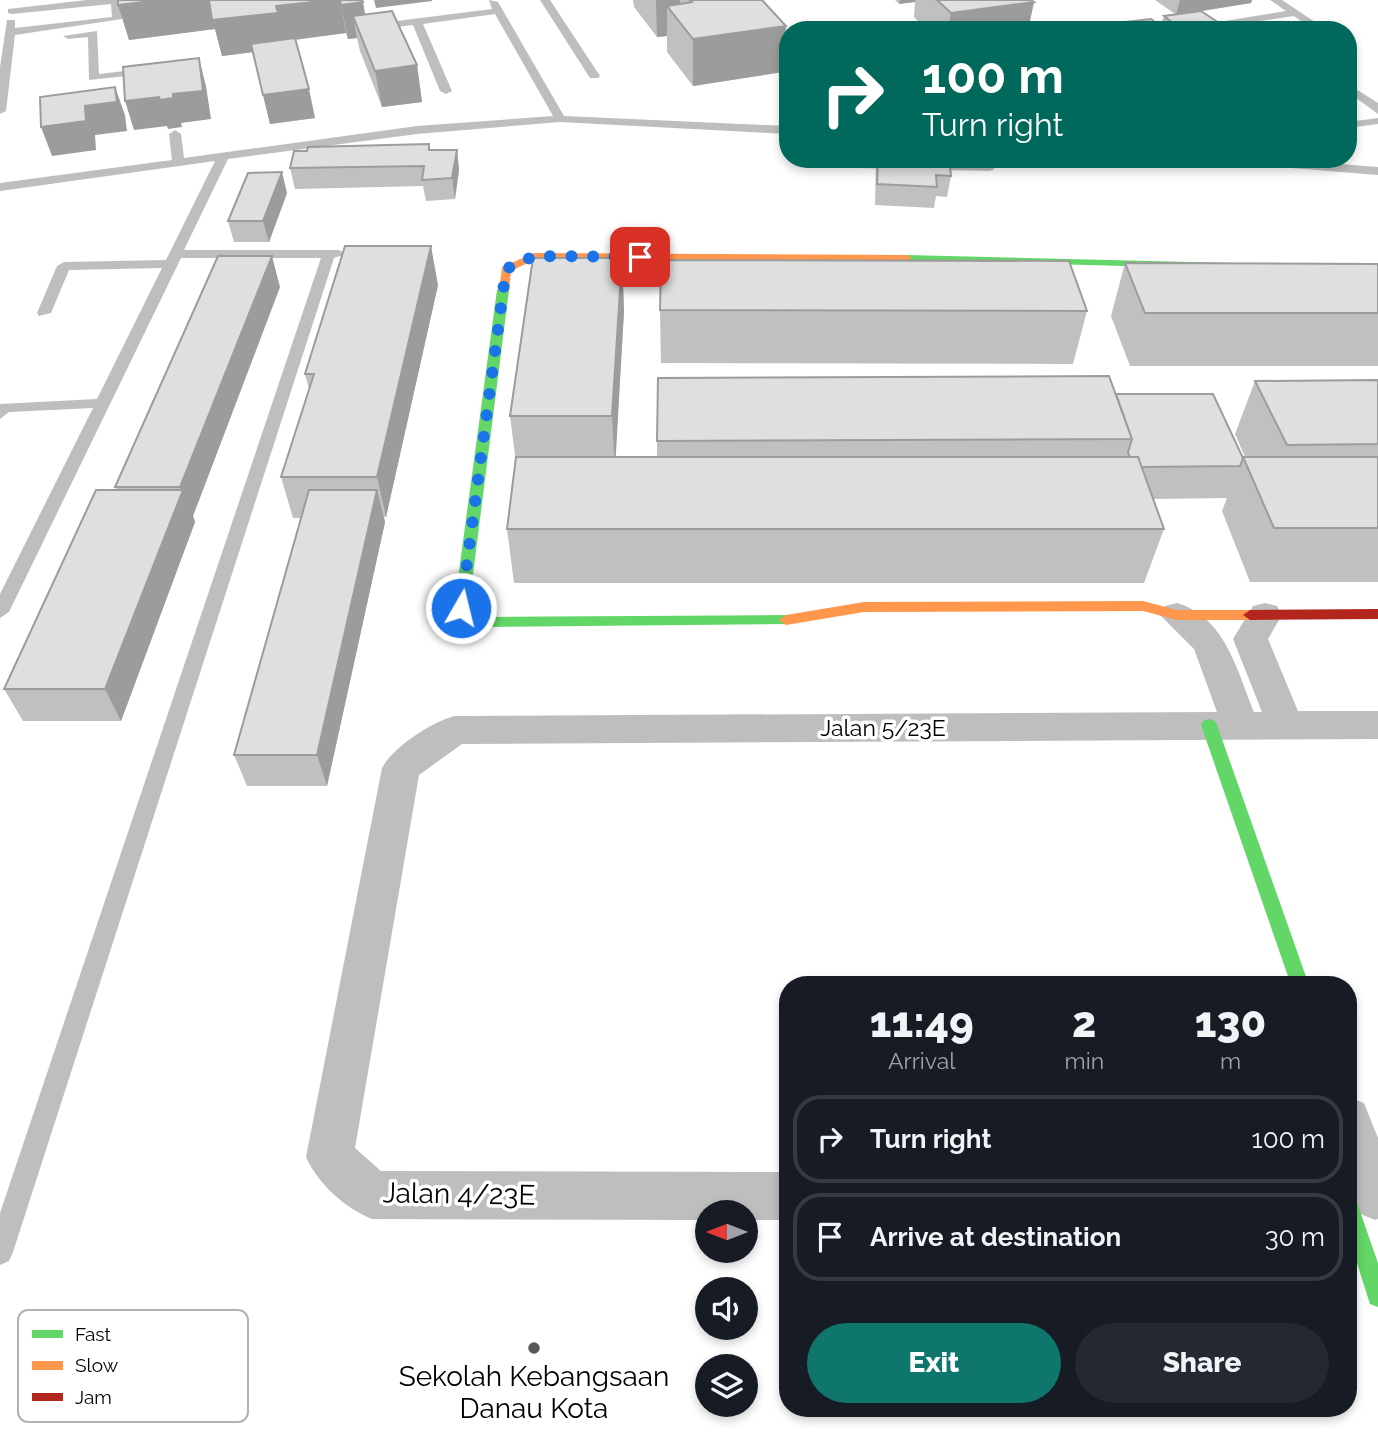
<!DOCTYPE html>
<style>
:root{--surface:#171b24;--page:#242831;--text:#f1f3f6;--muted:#9ea1a6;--line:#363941;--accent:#0f766e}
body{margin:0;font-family:Raleway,sans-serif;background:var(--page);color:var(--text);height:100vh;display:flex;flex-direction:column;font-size:26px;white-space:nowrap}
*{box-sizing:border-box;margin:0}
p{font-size:23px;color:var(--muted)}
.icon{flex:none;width:38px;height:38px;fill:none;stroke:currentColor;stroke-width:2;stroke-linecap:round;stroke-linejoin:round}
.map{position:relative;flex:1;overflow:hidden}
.drawer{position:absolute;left:779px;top:976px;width:578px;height:441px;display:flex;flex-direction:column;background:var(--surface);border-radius:28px;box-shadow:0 4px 10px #0003}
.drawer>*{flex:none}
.banner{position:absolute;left:779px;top:21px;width:578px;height:147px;border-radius:28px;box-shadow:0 4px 10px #0003;background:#00695c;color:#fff;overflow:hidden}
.needle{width:46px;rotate:270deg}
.buttons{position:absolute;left:695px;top:1200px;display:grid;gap:14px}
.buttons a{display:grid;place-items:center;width:63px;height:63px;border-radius:50%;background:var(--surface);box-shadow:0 4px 10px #0003;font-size:35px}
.pin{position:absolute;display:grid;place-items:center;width:60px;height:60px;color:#fff;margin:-30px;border-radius:14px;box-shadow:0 4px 10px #0006}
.me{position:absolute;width:77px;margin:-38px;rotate:8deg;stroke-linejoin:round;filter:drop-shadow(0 0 5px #0008)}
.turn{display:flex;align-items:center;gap:24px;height:147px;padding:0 28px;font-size:32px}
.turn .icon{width:91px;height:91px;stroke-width:2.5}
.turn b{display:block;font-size:49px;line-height:60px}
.eta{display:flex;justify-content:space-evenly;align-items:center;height:119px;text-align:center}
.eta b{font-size:42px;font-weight:800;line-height:49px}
.primary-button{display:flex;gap:14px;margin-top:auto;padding:14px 28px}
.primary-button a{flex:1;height:80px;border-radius:42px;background:var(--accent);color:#fff;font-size:28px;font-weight:800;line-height:80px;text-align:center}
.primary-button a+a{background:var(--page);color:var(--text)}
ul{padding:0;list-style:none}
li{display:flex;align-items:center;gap:21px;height:88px;margin:0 14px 10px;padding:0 14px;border:4px solid var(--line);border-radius:28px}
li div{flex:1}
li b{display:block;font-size:26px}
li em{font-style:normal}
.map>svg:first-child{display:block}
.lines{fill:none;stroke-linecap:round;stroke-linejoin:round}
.lane{fill:#bebebe;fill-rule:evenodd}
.street{fill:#bebebe;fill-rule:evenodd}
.fast{fill:#63d668;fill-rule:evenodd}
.slow{fill:#ff974d;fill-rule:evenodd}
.jam{fill:#b3261e;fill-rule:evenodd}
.wall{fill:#c0c0c0}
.shaded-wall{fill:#9c9c9c}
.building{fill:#dfdfdf;stroke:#9c9c9c;stroke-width:2}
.route{stroke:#1a73e8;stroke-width:12;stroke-dasharray:0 21.6}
.poi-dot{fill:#595959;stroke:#fff;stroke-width:2.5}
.labels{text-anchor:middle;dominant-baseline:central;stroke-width:7;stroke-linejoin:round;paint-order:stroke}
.street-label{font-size:23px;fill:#000;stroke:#fff}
.near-street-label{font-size:28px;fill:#000;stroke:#fff}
.near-poi-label{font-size:28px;fill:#000;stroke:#fff}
.key{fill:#fff;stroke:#b2b2b2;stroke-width:2}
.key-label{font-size:19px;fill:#000}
</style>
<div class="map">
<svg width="1378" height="1439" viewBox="0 0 1378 1439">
<rect width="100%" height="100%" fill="#fff"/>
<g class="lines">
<g class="lane">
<polygon points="87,0 121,0 122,19 15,35 6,111 0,114 0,67 7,20 15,20 15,28 112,17 111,4 12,14 8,13 8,9"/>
<polygon points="489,0 498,2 564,116 788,126 788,134 560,122 417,134 228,159 184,250 339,250 346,254 334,258 13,1252 9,1261 0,1265 0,1213 321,258 181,258 9,612 0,618 0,594 93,408 9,412 0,419 0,404 97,399 162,268 69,270 51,313 39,316 37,313 57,266 64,262 166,260 215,161 0,191 0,183 172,160 169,134 175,130 181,134 184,158 417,126 553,116 495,14 423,24 452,91 446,94 440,91 413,25 388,28 370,19 375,16 389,22 492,9"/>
<polygon points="540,0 550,0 600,76 598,78 590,78"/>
<polygon points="1270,0 1282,0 1327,30 1314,30 1294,16 1199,30 1170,30 1286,11"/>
<polygon points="97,31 99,74 150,68 154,69 154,73 89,80 88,37 68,39 63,36"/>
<polygon points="1348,84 1378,103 1378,114 1348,92"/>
<polygon points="1378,118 1378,124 1348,128 1348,122"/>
<polygon points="810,159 985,163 987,159 999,159 993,170 989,171 816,167 812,166"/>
<polygon points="1223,159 1277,159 1378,167 1378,175 1229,163"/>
</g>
<g class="street">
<path d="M1177 603C1225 617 1237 670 1254 712H1262L1233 639 1253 606 1265 603 1277 606 1282 615 1268 639 1298 711H1378V739L462 744 419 775 355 1148 381 1171 788 1172V1220H746V1213H707V1220L372 1219C345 1208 318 1184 306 1157L382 768C394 746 431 723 454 716L1217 712 1194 649 1160 615 1165 606Z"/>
<polygon points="1348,1097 1364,1103 1378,1138 1378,1219 1375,1220 1358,1213 1348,1186"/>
</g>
<g class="fast">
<polygon points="907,255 1231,263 1237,266 1231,269 903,260 903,256"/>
<polygon points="503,287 509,290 469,606 484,617 786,615 791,616 793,620 791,624 481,627 456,612 454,608 497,290"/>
<polygon points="1209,719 1215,721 1217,725 1309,985 1291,985 1201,725 1203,721"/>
<polygon points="1348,1194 1355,1197 1378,1263 1378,1307 1370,1304 1348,1235"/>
</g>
<g class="slow">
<polygon points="534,253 907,255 912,258 907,261 536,259 511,271 509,290 499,292 502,267"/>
<polygon points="1143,601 1177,610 1250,610 1257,615 1250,620 1177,620 1143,611 864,612 786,625 779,620 786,615 864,602"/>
</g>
<polygon class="jam" points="1378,609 1378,619 1250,620 1243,615 1250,610"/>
</g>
<g class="wall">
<polygon points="118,0 362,0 365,15 417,65 422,102 382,107 360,51 357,38 348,39 346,33 295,40 315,118 270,124 253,52 222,56 215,29 129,40"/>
<polygon points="633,0 762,0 783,72 693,86 667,52 667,36 657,37 634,7"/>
<polygon points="895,0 1031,0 1034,2 1028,30 927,30 914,17 915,2 899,4"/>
<polygon points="1155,0 1252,0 1251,3 1202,11 1224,30 1107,30 1108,24 1161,24 1164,16 1175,14"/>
<polygon points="786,49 788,49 788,80 785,77"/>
<polygon points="430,150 457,150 459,170 455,199 426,201 423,186 295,189 290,168"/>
<polygon points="876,159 949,159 951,176 947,197 936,196 934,208 875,205"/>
<polygon points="287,193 269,242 234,242 228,221"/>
<polygon points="622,258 624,311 615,457 657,457 657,441 1116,394 1243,458 1245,457 1235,434 1255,381 1378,380 1378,582 1250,582 1222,511 1227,498 1153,499 1164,529 1144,583 514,583 507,529 516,463 510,416"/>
<polygon points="1125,263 1378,264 1378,366 1130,366 1111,316"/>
<polygon points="438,285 386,517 384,517 385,522 327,786 247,786 234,755 301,518 293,518 281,477 309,389 305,374"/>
<polygon points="280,287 193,516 195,522 121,721 23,721 4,689 116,490 115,487"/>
<polygon points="660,310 1087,311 1073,364 661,363"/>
</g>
<g class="shaded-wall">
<polygon points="161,0 209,0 276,6 330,0 340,0 346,33 284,41 286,48 222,56 215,29 129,40 118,5"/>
<polygon points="374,0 432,0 432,1 376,8"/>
<polygon points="656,0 680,0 681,23 667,6 667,36 657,37"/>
<polygon points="900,0 916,0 915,2 899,4"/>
<polygon points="1180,0 1252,0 1251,3 1176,15"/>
<polygon points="363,2 369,37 353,16 357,38 348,39 341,5"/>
<polygon points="1034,2 1028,30 948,30 951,13"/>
<polygon points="786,26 783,72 693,86 693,39"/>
<polygon points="199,58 206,86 211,119 181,123 182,127 168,129 167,126 134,130 125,101"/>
<polygon points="417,65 422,102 382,107 375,71"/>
<polygon points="115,87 125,115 127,131 95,135 96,150 52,156 41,127"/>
<polygon points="309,89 315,118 270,124 263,95"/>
<polygon points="457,150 459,170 455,199 452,178"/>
<polygon points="282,172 287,193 269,242 263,221"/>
<polygon points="431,246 438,285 386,517 377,477"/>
<polygon points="272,256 280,287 193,516 195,522 121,721 105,689 182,493 180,487"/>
<polygon points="622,258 624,311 615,470 612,416"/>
<polygon points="377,490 385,522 327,786 317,755"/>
</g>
<g class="building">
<polygon points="118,0 161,0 118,5"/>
<polygon points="209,0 330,0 276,6 278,13 212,20"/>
<polygon points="340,0 362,0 363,2 341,5"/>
<polygon points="690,0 762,0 786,26 693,39 667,6 692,2"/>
<polygon points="937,0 1031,0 1034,2 951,13"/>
<polygon points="392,11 417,65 375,71 353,16"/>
<polygon points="1201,11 1225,27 1208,30 1115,30 1108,24 1151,19 1159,25 1173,23 1164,16"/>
<polygon points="884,24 889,30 841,30"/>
<polygon points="295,38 309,89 263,95 251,44"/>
<polygon points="199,58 203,91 173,94 173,98 160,100 159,97 125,101 123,67"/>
<polygon points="115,87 117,102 85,106 86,121 41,127 40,97"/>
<polygon points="429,144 429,150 457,150 452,178 422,180 424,166 290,168 294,151 307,151 308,147"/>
<polygon points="878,159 949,159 951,176 936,175 937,187 877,184"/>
<polygon points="282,172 263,221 228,221 248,173"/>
<polygon points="345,246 431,246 377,477 281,477 314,374 305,374"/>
<polygon points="218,256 272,256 180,487 115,487"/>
<polygon points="533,258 622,258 612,416 510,416"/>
<polygon points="661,260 1069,261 1087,311 660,310"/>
<polygon points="1125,263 1378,264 1378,313 1145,313"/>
<polygon points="1109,376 1132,439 657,441 658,378"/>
<polygon points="1378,380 1378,444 1287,445 1255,381"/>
<polygon points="1116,394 1213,394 1243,458 1240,466 1141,467 1138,457 1130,457 1128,452 1132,439"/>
<polygon points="516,457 1138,457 1164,529 507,529"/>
<polygon points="1243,457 1378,457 1378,528 1274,528"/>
<polygon points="96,490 183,490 105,689 4,689"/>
<polygon points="309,490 377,490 317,755 234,755"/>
</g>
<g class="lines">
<polyline class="route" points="461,608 506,269 534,256 640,257"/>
</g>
<circle class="poi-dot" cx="534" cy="1348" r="7"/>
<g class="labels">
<g class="street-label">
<text x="883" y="727">Jalan 5/23E</text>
</g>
<g class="near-street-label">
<text transform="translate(459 1194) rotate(1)">Jalan 4/23E</text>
</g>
<g class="near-poi-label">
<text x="534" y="1376">Sekolah Kebangsaan<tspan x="534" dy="32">Danau Kota</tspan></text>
</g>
</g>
<rect x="18" y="1310" width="230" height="112" rx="10" class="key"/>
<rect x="32" y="1330" width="31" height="8" fill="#63d668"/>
<rect x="32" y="1361" width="31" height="9" fill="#ff974d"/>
<rect x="32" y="1393" width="31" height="8" fill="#b3261e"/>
<g class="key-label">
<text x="75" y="1341">Fast</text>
<text x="75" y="1372">Slow</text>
<text x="75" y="1404">Jam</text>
</g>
</svg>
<div class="buttons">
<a><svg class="needle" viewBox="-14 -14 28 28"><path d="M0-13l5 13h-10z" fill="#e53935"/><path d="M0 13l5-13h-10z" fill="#9ea1a6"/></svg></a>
<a><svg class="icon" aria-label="sound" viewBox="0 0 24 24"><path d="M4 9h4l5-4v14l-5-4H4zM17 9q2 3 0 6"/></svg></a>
<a><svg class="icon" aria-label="layers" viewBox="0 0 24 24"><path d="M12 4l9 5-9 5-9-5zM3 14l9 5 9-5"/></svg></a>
</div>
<div class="pin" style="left:640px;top:257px;background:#d93025"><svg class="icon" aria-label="arrive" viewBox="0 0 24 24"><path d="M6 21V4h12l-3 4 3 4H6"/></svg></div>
<svg class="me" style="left:461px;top:608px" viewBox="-20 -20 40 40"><circle r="17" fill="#1a73e8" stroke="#fff" stroke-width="3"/><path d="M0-11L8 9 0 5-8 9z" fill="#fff"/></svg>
<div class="banner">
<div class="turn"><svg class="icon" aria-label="right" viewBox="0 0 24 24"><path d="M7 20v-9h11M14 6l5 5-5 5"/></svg><div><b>100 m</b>Turn right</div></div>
</div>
<section class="drawer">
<div class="eta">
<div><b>11:49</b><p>Arrival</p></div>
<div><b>2</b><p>min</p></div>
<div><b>130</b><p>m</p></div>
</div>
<ul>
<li><svg class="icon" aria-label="right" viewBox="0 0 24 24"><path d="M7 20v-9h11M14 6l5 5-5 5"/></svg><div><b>Turn right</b></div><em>100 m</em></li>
<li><svg class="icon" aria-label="arrive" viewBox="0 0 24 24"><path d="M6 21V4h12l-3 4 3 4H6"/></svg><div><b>Arrive at destination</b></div><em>30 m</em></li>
</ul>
<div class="primary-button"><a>Exit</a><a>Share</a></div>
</section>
</div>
